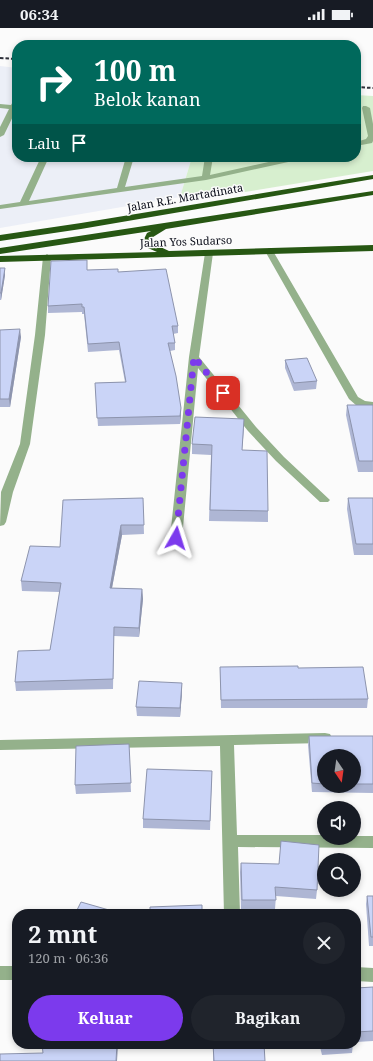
<!DOCTYPE html>
<html lang="id">
<meta charset="utf-8">
<style>
:root{--surface:#171b24;--page:#20242c;--text:#f1f3f6;--muted:#9ea1a6;--accent:#7c3aed}
body{margin:0;font-family:"Noto Serif",serif;background:var(--page);color:var(--text);height:100vh;display:flex;flex-direction:column;font-size:15px;white-space:nowrap}
*{box-sizing:border-box;margin:0}
p{font-size:13px;color:var(--muted)}
.icon{flex:none;width:22px;height:22px;fill:none;stroke:currentColor;stroke-width:2;stroke-linecap:round;stroke-linejoin:round}
.map{position:relative;flex:1;overflow:hidden}
.drawer{position:absolute;left:12px;top:881px;width:349px;height:140px;display:flex;flex-direction:column;background:var(--surface);border-radius:16px;box-shadow:0 2px 6px #0003}
.drawer>*{flex:none}
.top-card{position:absolute;left:12px;top:12px;width:349px;height:122px;border-radius:16px;box-shadow:0 2px 6px #0003;background:#00695c;color:#fff;overflow:hidden}
.needle{width:26px;rotate:167deg}
.controls{position:absolute;left:317px;top:721px;display:grid;gap:8px}
.controls a{display:grid;place-items:center;width:44px;height:44px;border-radius:50%;background:var(--surface);box-shadow:0 2px 6px #0003;font-size:20px}
.pin{position:absolute;display:grid;place-items:center;width:34px;height:34px;color:#fff;margin:-17px;border-radius:8px;box-shadow:0 2px 6px #0006}
.me{position:absolute;width:44px;margin:-22px;rotate:6deg;stroke-linejoin:round;filter:drop-shadow(0 0 3px #0008)}
.turn{display:flex;align-items:center;gap:14px;height:84px;padding:0 16px;font-size:18px}
.turn .icon{width:52px;height:52px;stroke-width:2.5}
.turn b{display:block;font-size:28px;line-height:34px}
.then{display:flex;align-items:center;height:38px;padding:0 16px;background:#0003;gap:8px;font-size:15px}
.round{display:grid;place-items:center;flex:none;width:42px;height:42px;border-radius:21px;background:var(--page)}
.headline{display:flex;align-items:center;justify-content:space-between;height:68px;padding:0 16px}
h1{font-size:24px;font-weight:700;line-height:30px}
.cta{display:flex;gap:8px;margin-top:auto;padding:8px 16px}
.cta a{flex:1;height:46px;border-radius:24px;background:var(--accent);color:#fff;font-size:16px;font-weight:700;line-height:46px;text-align:center}
.cta a+a{background:var(--page);color:var(--text)}
.status{display:flex;justify-content:space-between;align-items:center;height:28px;padding:0 20px;background:var(--surface);direction:ltr}
.status svg{height:11px;fill:currentColor}
.map>svg:first-child{display:block}
.built{fill:#eceff7}
.green{fill:#d7efcf}
.lines{fill:none;stroke-linecap:round;stroke-linejoin:round}
.minor{fill:#94b18b;fill-rule:evenodd}
.highway{fill:#275713;fill-rule:evenodd}
.rail{stroke:#2e303a;stroke-width:2;stroke-dasharray:3.5 2;stroke-linecap:butt}
.wall{fill:#aeb6d4;fill-rule:evenodd}
.shaded-wall{fill:#8d94ad}
.building{fill:#cad4f7;stroke:#8d94ad}
.route{stroke:#7c3aed;stroke-width:7;stroke-dasharray:0 12.6}
.labels{text-anchor:middle;dominant-baseline:central;stroke-width:3;stroke-linejoin:round;paint-order:stroke}
.far-street-label{font-size:11px;fill:#090c18;stroke:#fbfbfb}
</style>
<div class="status"><b>06:34</b><svg viewBox="0 0 49 12"><path d="M0 12V9h3v3zM5 12V6h3v6zM10 12V3h3v9zM15 12V0h3v12zM26 1h20v11H26zM47 4h2v5h-2z"/></svg></div>
<div class="map">
<svg width="373" height="1033" viewBox="0 0 373 1033">
<rect width="100%" height="100%" fill="#fbfbfb"/>
<polygon class="built" points="0,38 17,40 17,129 192,129 180,169 0,200"/>
<polygon class="green" points="356,67 373,68 373,143 214,169 196,170 180,169 192,129 356,129"/>
<g class="lines">
<g class="minor">
<polygon points="17,69 17,80 4,107 0,109 0,99 9,81 0,80 0,76 11,77 15,70"/>
<polygon points="363,78 366,78 370,80 373,96 373,113 372,115 356,118 356,114 366,111 368,108 362,80"/>
<polygon points="41,129 49,129 29,173 117,160 126,129 134,129 125,159 202,148 205,129 213,129 210,147 291,129 306,129 302,131 206,152 0,181 0,177 20,174"/>
<polygon points="269,220 273,223 358,369 365,373 373,374 373,380 357,378 349,371 265,223"/>
<polygon points="209,222 213,225 199,329 256,399 284,429 330,472 328,474 320,474 276,433 248,403 198,340 182,510 180,513 172,513 170,510 189,329 205,225"/>
<polygon points="47,226 51,229 45,307 30,416 13,464 6,494 4,497 0,498 1,464 20,416 35,307 43,229"/>
<polygon points="325,705 330,706 332,710 330,714 325,715 234,717 237,807 324,807 324,810 354,810 354,808 373,808 373,820 238,819 240,886 224,886 220,718 0,722 0,712"/>
<rect x="0" y="938" width="17" height="14"/>
<polygon points="356,939 373,940 373,954 356,953"/>
</g>
<g class="highway">
<polygon points="373,147 373,151 81,201 0,213 0,207 81,195"/>
<polygon points="373,163 373,167 166,201 153,209 151,213 154,216 169,223 373,217 373,223 0,234 0,228 157,224 148,220 143,213 147,205 151,203 0,226 0,220"/>
</g>
<g class="rail">
<polyline points="0,30 17,31"/>
<polyline points="356,59 373,60"/>
</g>
</g>
<g class="wall">
<polygon points="0,240 5,247 1,272 0,272"/>
<polygon points="87,242 118,244 178,298 178,305 173,306 175,315 175,322 170,323 181,380 180,396 98,398 95,355 125,354 119,322 88,324 84,286 82,286 82,284 48,285 48,278"/>
<polygon points="0,302 21,309 10,379 0,379"/>
<polygon points="285,332 317,353 316,361 294,363 285,340"/>
<polygon points="347,377 373,377 373,444 358,444 346,387"/>
<polygon points="244,401 242,422 268,483 268,494 209,493 211,427 192,426 192,416"/>
<polygon points="143,470 144,506 122,507 112,560 142,561 143,571 139,609 114,608 113,661 16,663 15,654 50,622 60,564 22,563 21,553 60,519"/>
<polygon points="348,470 373,470 373,527 354,527 347,481"/>
<polygon points="220,639 298,640 368,671 367,680 221,680"/>
<polygon points="182,655 182,664 180,689 137,688 136,679"/>
<path d="M309 708H373V765L312 764 308 717ZM324 728H354V758H324Z"/>
<polygon points="129,716 131,764 76,766 75,757"/>
<polygon points="212,743 210,802 143,800 143,791"/>
<polygon points="241,835 317,862 316,871 276,868 275,881 241,881 240,844"/>
<polygon points="367,868 373,868 373,918 369,918 366,876"/>
<polygon points="373,959 373,1013 356,1014 356,960"/>
<polygon points="205,1016 353,1016 352,1025 322,1027 320,1019 264,1021 265,1033 213,1033 213,1019 205,1019"/>
</g>
<g class="shaded-wall">
<polygon points="5,240 5,247 1,272 1,265"/>
<polygon points="20,301 21,309 10,379 9,371"/>
<polygon points="181,380 181,387 180,396 180,388"/>
<polygon points="121,497 122,507 110,570 110,560"/>
<polygon points="142,561 143,571 139,609 139,600"/>
<polygon points="182,655 182,664 180,689 180,680"/>
<polygon points="117,1016 118,1016 117,1033 116,1033"/>
</g>
<g class="building">
<polygon points="87,232 87,242 118,241 118,244 166,241 178,298 172,298 175,315 168,315 176,348 181,380 180,388 97,390 95,355 126,354 119,314 88,316 84,279 82,279 82,276 48,278 51,233"/>
<polygon points="0,240 5,240 1,265 0,265"/>
<polygon points="20,301 9,371 0,371 0,302"/>
<polygon points="307,330 317,353 294,355 285,332"/>
<polygon points="347,377 373,377 373,433 359,433"/>
<polygon points="195,389 244,391 242,422 267,423 268,483 210,482 212,417 192,416"/>
<polygon points="143,470 144,497 121,497 110,560 142,561 139,600 114,599 113,651 15,654 18,623 50,622 61,555 21,553 30,518 60,519 63,472"/>
<polygon points="348,470 373,470 373,516 356,516"/>
<polygon points="298,638 298,640 363,639 368,671 221,672 220,639"/>
<polygon points="139,653 182,655 180,680 136,679"/>
<polygon points="309,708 373,708 373,756 354,756 354,728 324,728 324,756 312,755"/>
<polygon points="129,716 131,755 75,757 76,718"/>
<polygon points="147,741 212,743 210,793 143,791"/>
<polygon points="281,813 319,817 317,862 275,859 276,872 242,872 241,835 279,836"/>
<polygon points="367,868 373,868 373,909 371,909"/>
<polygon points="81,874 123,886 75,886"/>
<polygon points="202,877 202,886 150,886 150,879"/>
<polygon points="373,959 373,1003 356,1004 356,960"/>
<polygon points="42,1016 117,1016 116,1033 0,1033 0,1026 43,1025"/>
<polygon points="213,1016 264,1016 265,1033 214,1033"/>
<polygon points="323,1016 349,1016 323,1018"/>
</g>
<g class="lines">
<polyline class="route" points="176,510 194,329 223,365"/>
</g>
<g class="labels">
<g class="far-street-label">
<text transform="translate(185 169) rotate(-10)">Jalan R.E. Martadinata</text>
<text transform="translate(186 213) rotate(-2)">Jalan Yos Sudarso</text>
</g>
</g>
</svg>
<div class="controls">
<a><svg class="needle" viewBox="-14 -14 28 28"><path d="M0-13l5 13h-10z" fill="#e53935"/><path d="M0 13l5-13h-10z" fill="#9ea1a6"/></svg></a>
<a><svg class="icon" aria-label="sound" viewBox="0 0 24 24"><path d="M4 9h4l5-4v14l-5-4H4zM17 9q2 3 0 6"/></svg></a>
<a><svg class="icon" aria-label="search" viewBox="0 0 24 24"><circle cx="10" cy="10" r="6"/><path d="M15 15l6 6"/></svg></a>
</div>
<div class="pin" style="left:223px;top:365px;background:#d93025"><svg class="icon" aria-label="arrive" viewBox="0 0 24 24"><path d="M6 21V4h12l-3 4 3 4H6"/></svg></div>
<svg class="me" style="left:176px;top:510px" viewBox="-20 -20 40 40"><path d="M0-17L14 15 0 8-14 15z" fill="#7c3aed" stroke="#fff" stroke-width="4"/></svg>
<div class="top-card">
<div class="turn"><svg class="icon" aria-label="right" viewBox="0 0 24 24"><path d="M7 20v-9h11M14 6l5 5-5 5"/></svg><div><b>100 m</b>Belok kanan</div></div>
<div class="then">Lalu<svg class="icon" aria-label="arrive" viewBox="0 0 24 24"><path d="M6 21V4h12l-3 4 3 4H6"/></svg></div>
</div>
<section class="drawer">
<div class="headline"><div><h1>2 mnt</h1><p>120 m · 06:36</p></div><a class="round"><svg class="icon" aria-label="close" viewBox="0 0 24 24"><path d="M6 6l12 12M18 6L6 18"/></svg></a></div>
<div class="cta"><a>Keluar</a><a>Bagikan</a></div>
</section>
</div>
